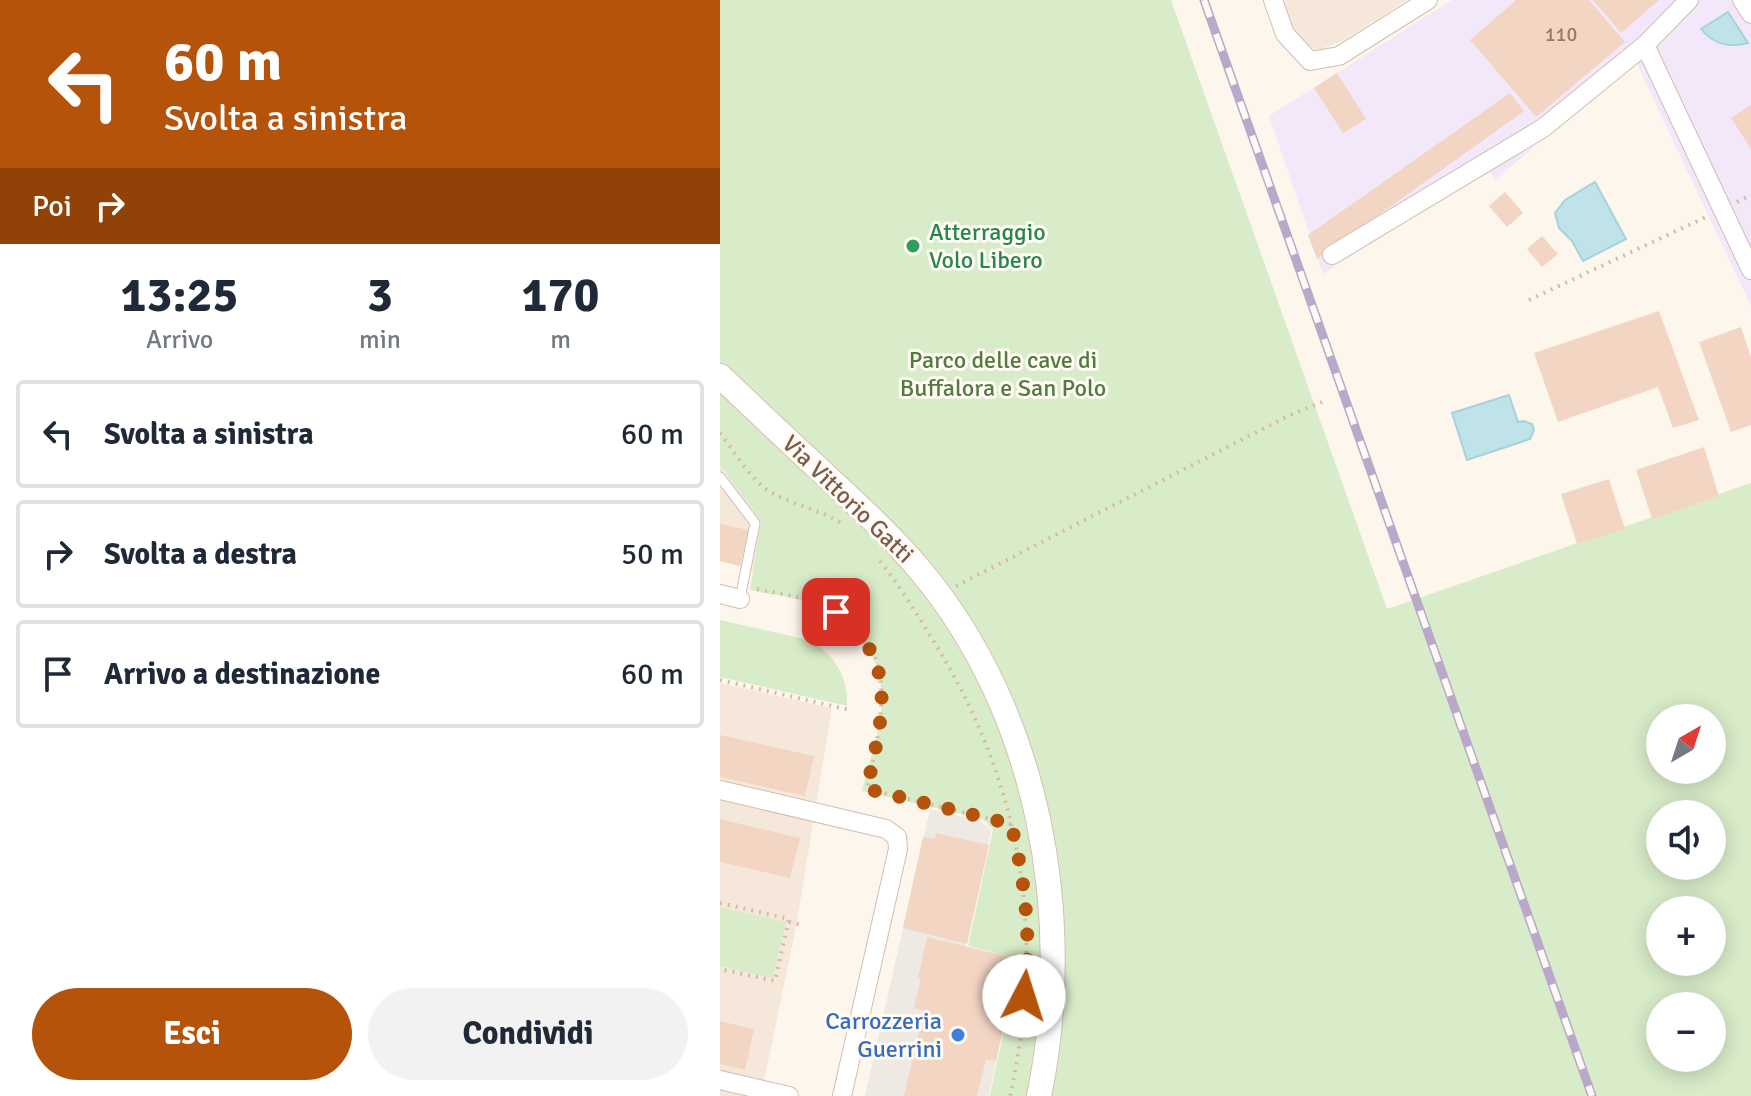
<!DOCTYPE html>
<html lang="it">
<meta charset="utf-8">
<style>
:root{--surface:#fff;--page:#f2f2f3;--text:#1f2937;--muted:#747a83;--line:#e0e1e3;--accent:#b45309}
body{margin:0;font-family:Signika,sans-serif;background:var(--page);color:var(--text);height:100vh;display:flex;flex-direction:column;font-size:30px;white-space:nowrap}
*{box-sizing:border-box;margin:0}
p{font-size:26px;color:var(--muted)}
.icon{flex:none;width:44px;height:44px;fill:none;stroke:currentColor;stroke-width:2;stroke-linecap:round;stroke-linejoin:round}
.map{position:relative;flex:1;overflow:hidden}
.side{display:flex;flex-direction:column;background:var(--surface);width:720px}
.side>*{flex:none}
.guide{background:#b45309;color:#fff;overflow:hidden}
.needle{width:52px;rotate:39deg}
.tools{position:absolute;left:926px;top:704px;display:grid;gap:16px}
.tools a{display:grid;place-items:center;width:80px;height:80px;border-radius:50%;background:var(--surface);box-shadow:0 4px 20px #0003;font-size:40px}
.pin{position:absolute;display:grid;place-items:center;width:68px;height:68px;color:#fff;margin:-34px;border-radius:16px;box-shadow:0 4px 12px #0006}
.me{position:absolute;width:88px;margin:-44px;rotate:5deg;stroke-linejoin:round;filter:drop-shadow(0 0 6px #0008)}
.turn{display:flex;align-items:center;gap:28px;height:168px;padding:0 32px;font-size:36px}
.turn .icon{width:104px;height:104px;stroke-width:2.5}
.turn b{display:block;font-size:56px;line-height:68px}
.then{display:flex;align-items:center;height:76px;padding:0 32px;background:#0003;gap:16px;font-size:30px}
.eta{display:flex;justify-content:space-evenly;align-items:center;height:136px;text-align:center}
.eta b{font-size:48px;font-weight:800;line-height:56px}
.action{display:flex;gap:16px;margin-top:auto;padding:16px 32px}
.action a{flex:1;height:92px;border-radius:48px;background:var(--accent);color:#fff;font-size:32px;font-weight:800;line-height:92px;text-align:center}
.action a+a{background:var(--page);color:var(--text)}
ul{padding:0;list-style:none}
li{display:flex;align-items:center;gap:24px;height:108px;margin:0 16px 12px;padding:0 16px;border:4px solid var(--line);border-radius:8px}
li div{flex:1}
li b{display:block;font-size:30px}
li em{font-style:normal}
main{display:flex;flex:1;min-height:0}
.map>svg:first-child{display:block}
.residential{fill:#f5e8da}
.industrial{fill:#efe9e4}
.education{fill:#f3e8fa}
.green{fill:#d8ecc9;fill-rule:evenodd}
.water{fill:#bfe3e8;stroke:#a5d3da;stroke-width:2}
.building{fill:#f3d5c3}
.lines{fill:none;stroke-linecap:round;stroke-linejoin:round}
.lane-casing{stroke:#d1beb0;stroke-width:11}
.street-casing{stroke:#d1beb0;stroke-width:20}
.secondary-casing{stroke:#d6c0b0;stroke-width:26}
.path{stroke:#d9b8a5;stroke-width:4;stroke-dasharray:2 6;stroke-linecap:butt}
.lane{stroke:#fff;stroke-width:9}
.street{stroke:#fff;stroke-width:18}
.secondary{stroke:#fff;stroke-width:24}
.rail-casing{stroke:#b9a8c9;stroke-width:9}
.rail{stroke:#fffaf3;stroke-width:6;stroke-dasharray:18;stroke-linecap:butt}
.route{stroke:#b45309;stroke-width:14;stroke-dasharray:0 25.2}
.leisure-dot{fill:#2e9e5b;stroke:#fffaf3;stroke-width:3}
.shop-dot{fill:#3f7fe0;stroke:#fffaf3;stroke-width:3}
.labels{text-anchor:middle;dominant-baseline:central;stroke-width:6;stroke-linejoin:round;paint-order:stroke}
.number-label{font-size:20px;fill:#987a6a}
.leisure-label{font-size:24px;fill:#27864d;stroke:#fffaf3;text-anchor:start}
.park-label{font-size:24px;fill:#537a41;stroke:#fffaf3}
.street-label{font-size:24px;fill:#7a5c4d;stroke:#fffaf3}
.shop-label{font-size:24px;fill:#366cbe;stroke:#fffaf3;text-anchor:end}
</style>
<main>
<section class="side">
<div class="guide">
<div class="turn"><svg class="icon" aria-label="left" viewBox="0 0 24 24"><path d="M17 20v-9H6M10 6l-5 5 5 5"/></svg><div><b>60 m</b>Svolta a sinistra</div></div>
<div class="then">Poi<svg class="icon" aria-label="right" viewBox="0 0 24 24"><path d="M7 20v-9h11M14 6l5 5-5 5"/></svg></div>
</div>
<div class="eta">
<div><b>13:25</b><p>Arrivo</p></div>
<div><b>3</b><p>min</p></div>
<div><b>170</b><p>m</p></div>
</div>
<ul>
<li><svg class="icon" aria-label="left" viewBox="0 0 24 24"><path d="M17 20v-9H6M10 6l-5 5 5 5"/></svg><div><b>Svolta a sinistra</b></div><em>60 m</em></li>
<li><svg class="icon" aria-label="right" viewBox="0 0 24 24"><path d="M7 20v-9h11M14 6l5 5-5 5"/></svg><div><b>Svolta a destra</b></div><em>50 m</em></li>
<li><svg class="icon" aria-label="arrive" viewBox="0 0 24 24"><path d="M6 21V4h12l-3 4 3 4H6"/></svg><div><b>Arrivo a destinazione</b></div><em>60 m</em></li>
</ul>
<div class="action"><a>Esci</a><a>Condividi</a></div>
</section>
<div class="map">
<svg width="1031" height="1096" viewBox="0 0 1031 1096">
<rect width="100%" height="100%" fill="#fdf6ec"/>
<g class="residential">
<polygon points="562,0 687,0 624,40 599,50 582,44 570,25"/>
<polygon points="0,465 41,521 33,570 0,561"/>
<polygon points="0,683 112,708 76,927 41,1096 0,1096"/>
</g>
<polygon class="industrial" points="210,809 261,821 271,830 246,947 298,959 269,1096 145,1096"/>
<polygon class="education" points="732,0 1031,0 1031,306 916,62 775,180 768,169 603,274 549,116"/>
<g class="green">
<path d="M0 0H451L667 609 1031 483V1096H270L299 959 248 946 273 830 263 819 142 791C148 766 158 739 161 713 167 669 143 625 102 607 80 598 54 595 30 590L41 521 0 465ZM940 718H992V770H940ZM940 814H992V866H940ZM940 910H992V962H940ZM940 1006H992V1058H940Z"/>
<path d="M0 620 89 640C115 654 128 677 127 706L0 677Z"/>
<polygon points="0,907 66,922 53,978 0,966"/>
</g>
<g class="water">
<path d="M1008 12 1028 43C1010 48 993 44 981 29Z"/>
<polygon points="875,182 906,239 863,261 852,241 839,228 835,213 845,200"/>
<polygon points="789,395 798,422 804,421 812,424 814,430 810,439 747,460 732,413"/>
</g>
<g class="building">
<polygon points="796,0 869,0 905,42 816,117 750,40"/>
<polygon points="873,0 939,0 901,33"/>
<polygon points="617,73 646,119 623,133 594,88"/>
<polygon points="790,93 804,111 597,259 588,235"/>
<polygon points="1031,105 1031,149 1011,118"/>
<polygon points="785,192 803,213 787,227 769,206"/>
<polygon points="822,236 838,254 822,267 807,249"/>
<polygon points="939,311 979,420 953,428 938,387 838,422 814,353"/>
<polygon points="1021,327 1031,357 1031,425 1011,432 979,342"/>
<polygon points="984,447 999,496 932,519 916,470"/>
<polygon points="889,479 905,529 857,544 841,494"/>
<polygon points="0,524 28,530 20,566 0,561"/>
<polygon points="0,735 94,756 85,796 0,777"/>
<polygon points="0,819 80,838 70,878 0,862"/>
<polygon points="216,833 269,845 247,944 183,928 203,837 215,839"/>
<polygon points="207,937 298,959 276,1061 266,1059 257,1096 184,1096 204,1011 194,1008 201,978 198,978"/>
<polygon points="0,1021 34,1029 25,1070 0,1064"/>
</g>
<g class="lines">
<defs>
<polyline id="lane" points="0,477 35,523 20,599"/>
<g id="street">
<polyline points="553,0 565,34 590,61 619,56 708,0"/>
<polyline points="1022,0 1031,14"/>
<polyline points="925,45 1031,270"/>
<polyline points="612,255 823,128 925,45 969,0"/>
<polyline points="0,594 20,599"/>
<polyline points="0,790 166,829 177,837 178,849 122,1096"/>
<polyline points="0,1080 69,1096"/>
</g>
<path id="secondary" d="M0 376C34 408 67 440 101 471 135 503 170 534 200 570 319 712 356 917 319 1096"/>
</defs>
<use href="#lane" class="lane-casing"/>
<use href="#street" class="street-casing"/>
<use href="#secondary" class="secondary-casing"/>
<g class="path">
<polyline points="1017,202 1031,195"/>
<polyline points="809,300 988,216"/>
<path d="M0 433C16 453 31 482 54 494 77 506 101 510 123 524"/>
<path d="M160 561C179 585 195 611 211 637 301 780 327 931 290 1096"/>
<polyline points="236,586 568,416 602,402"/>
<path d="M37 589C59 594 82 596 103 605 185 641 161 721 147 789L291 824"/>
<polyline points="0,680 130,710"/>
<polyline points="0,903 69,919 55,981 0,969"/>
<polyline points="69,922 83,925"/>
</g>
<use href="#lane" class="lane"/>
<use href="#street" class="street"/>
<use href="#secondary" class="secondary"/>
<defs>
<polyline id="rail" points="484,0 872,1096"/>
</defs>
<use href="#rail" class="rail-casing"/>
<use href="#rail" class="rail"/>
</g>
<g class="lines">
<path class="route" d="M116 612C182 663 161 719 147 789L291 824C305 879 312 940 304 996"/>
</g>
<circle class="leisure-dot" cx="193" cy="246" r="8"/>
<circle class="shop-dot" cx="238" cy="1035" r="8"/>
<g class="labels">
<g class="number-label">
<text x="841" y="34">110</text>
</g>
<g class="leisure-label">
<text x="209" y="232">Atterraggio<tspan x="209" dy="28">Volo Libero</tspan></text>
</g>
<g class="park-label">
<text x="283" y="360">Parco delle cave di<tspan x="283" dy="28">Buffalora e San Polo</tspan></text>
</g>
<g class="street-label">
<text transform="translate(128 499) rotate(44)">Via Vittorio Gatti</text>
</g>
<g class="shop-label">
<text x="222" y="1021">Carrozzeria<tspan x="222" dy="28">Guerrini</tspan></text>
</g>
</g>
</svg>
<div class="tools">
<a><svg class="needle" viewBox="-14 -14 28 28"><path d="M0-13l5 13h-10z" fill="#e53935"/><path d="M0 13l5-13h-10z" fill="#747a83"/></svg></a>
<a><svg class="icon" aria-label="sound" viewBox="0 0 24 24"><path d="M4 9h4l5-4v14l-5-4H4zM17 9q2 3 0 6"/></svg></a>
<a>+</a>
<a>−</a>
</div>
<div class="pin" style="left:116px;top:612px;background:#d93025"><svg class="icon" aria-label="arrive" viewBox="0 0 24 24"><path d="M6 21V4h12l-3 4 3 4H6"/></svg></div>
<svg class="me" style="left:304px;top:996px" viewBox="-20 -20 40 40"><circle r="19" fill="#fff"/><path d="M0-13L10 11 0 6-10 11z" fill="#b45309"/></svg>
</div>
</main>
